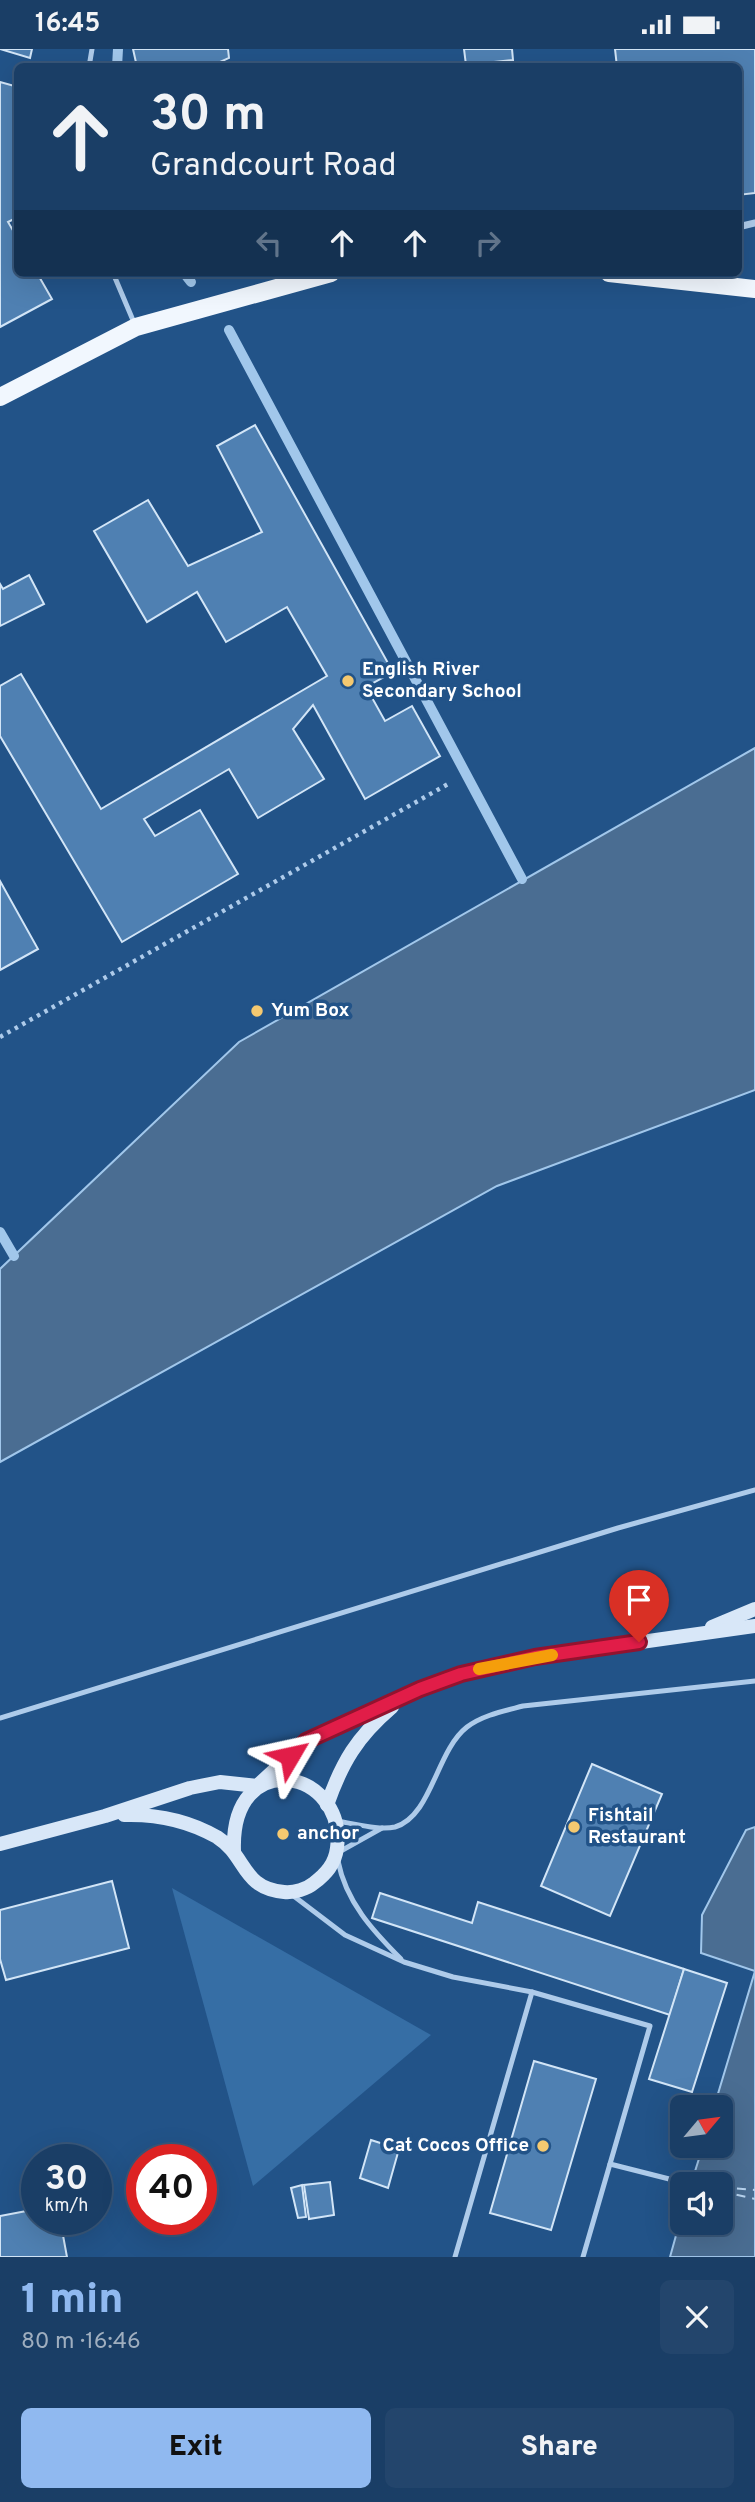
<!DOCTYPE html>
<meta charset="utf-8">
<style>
:root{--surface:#1a3e66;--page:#23456c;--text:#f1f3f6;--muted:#9faebf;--line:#38577a;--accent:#90b9f0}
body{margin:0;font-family:Overpass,sans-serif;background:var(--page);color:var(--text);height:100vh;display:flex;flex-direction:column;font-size:26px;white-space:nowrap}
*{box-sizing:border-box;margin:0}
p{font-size:23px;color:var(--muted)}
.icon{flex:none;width:38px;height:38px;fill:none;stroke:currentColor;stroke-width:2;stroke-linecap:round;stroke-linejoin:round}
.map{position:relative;height:2208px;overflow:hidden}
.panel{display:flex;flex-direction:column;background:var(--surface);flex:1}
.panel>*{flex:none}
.top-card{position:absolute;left:14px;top:14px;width:728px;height:214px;border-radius:10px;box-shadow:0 7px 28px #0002,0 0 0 2px var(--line);background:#1a3e66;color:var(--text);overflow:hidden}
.needle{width:46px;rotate:61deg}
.fabs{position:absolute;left:670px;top:2046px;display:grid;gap:14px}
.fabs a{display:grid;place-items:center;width:63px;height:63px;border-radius:10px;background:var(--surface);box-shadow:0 7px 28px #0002,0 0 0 2px var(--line);font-size:35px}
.speed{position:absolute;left:21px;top:2095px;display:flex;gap:14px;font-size:35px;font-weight:700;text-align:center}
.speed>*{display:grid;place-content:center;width:91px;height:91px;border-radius:50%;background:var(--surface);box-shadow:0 7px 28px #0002,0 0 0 2px var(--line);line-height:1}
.speed small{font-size:18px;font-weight:400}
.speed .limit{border:10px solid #d22;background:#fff;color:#111}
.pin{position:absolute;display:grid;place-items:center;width:60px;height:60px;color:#fff;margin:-72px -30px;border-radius:50% 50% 50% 0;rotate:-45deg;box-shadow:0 0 7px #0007}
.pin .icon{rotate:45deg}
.me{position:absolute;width:77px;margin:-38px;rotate:54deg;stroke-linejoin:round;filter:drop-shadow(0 0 5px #0008)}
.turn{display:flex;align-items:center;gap:24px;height:147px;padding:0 21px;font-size:32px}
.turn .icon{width:91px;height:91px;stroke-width:2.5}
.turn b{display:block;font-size:49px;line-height:60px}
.lanes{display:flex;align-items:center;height:66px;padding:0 21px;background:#0003;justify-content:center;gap:35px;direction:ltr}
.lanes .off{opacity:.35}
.round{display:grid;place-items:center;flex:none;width:74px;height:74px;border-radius:10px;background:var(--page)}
.headline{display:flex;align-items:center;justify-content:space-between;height:119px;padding:0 21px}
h1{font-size:42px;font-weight:800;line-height:52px;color:var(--accent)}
.action{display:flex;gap:14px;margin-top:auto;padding:14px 21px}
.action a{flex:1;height:80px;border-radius:10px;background:var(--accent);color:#111;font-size:28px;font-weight:800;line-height:80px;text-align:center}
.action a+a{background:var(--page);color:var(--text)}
.status{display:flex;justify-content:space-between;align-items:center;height:49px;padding:0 35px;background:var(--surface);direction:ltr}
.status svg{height:19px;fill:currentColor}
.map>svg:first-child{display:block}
.green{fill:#366ea5}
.water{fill:#4a6d92;stroke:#a1c7eb;stroke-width:2}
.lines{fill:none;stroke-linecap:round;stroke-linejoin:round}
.stream{stroke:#a1c7eb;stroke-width:10}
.ferry{stroke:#b9d5f1;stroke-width:2;stroke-dasharray:9 7;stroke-linecap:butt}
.building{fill:#4f80b2;stroke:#d2e5f7;stroke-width:2}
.path{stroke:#aecbea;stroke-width:4.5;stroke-dasharray:3.5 5;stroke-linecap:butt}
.lane{stroke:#aecbea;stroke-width:5}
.street{stroke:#aecbea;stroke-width:7}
.secondary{stroke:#d8e7f8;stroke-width:14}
.primary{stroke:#f1f7fe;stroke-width:18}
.route-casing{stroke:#92132f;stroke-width:18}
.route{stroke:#e11d48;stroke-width:12}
.slow{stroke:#f59e0b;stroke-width:12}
.poi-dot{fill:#f5c970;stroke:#225388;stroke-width:2.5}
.labels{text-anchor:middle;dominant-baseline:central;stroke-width:7;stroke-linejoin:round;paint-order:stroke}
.poi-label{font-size:19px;font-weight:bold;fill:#fff;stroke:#225388;text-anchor:start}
</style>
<div class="status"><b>16:45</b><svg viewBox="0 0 49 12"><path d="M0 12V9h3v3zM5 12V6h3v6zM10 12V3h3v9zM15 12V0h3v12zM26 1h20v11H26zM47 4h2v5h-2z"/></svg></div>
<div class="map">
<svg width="755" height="2208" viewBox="0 0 755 2208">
<rect width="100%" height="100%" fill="#225388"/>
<polygon class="green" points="172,1839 431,1986 253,2137"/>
<g class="water">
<polygon points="755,699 755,1041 497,1137 0,1413 0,1220 239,993"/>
<polygon points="755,1778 755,2208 670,2208 682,2165 682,2174 721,2174 721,2135 691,2135 703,2097 721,2096 721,2058 714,2058 755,1922 701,1904 702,1866 746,1781"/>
</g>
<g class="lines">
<g class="stream">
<polyline points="117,18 118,0"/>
<polyline points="184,224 191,233"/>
<polyline points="229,281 522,830"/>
<polyline points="0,1183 14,1207"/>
</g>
<g class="ferry">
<polyline points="721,2138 755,2141"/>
<polyline points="721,2142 755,2150"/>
</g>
</g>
<g class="building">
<polygon points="0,0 32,0 30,9"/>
<polygon points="133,0 228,0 229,9 209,18 137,18"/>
<polygon points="464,0 512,0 513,11 466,16"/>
<polygon points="615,0 755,0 755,144 738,146 738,18 617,18"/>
<polygon points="0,33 18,38 18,168 8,173 18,190 18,224 37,224 52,250 0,278"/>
<polygon points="255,376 393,623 366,638 385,672 412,657 440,707 365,750 313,656 293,680 324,730 258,769 229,720 144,770 155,787 200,761 238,825 122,893 0,687 0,637 21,625 101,760 327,627 287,558 226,593 197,543 147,573 94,482 148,451 188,517 262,483 217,397"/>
<polygon points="29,526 44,555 0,577 0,535 3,540"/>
<polygon points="0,832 38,900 0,921"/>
<polygon points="592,1715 662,1745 610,1867 541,1837"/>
<polygon points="112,1832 129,1899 6,1931 0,1910 0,1861"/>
<polygon points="380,1844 472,1874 478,1853 684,1920 670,1966 372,1869"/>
<polygon points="684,1920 727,1934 692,2043 649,2030"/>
<polygon points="534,2012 596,2030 551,2181 490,2164"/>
<polygon points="371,2091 399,2100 388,2139 360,2129"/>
<polygon points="330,2133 334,2166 309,2170 304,2136"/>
<polygon points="302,2136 306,2168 298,2169 291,2139"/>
<polygon points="37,2160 37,2170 60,2170 67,2208 0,2208 0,2167"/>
</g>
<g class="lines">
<polyline class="path" points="0,988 448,735"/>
<g class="lane">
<polyline points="89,18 92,0"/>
<polyline points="113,224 135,276"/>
<polyline points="0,1669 618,1479 755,1441"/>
<path d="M336 1772C353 1774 378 1782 395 1778 432 1767 436 1702 467 1678 483 1666 504 1662 523 1657L755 1632"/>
<polyline points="339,1803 382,1779"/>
<path d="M338 1812C346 1853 373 1882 401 1910"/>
<polyline points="291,1845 345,1886 404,1913 453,1928 532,1943 650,1977 583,2208"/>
<polyline points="610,2115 689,2135"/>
<polyline points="455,2208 532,1943"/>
</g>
<polyline class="street" points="738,178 755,174"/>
<g class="secondary">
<polyline points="712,1578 755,1560"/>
<path d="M327 1756C342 1713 357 1688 392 1658"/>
<path d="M124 1766C156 1765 189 1772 217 1788 247 1807 241 1839 284 1843 294 1844 307 1840 314 1834 326 1825 335 1815 337 1799 347 1720 230 1696 234 1802"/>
<polyline points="0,1795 105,1767 190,1739 220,1733 257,1737 306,1692 420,1640 461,1625 535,1608 755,1577"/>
</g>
<g class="primary">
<polyline points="609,224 755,240"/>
<polyline points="0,348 136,278 331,224"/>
</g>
</g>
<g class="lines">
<defs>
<polyline id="route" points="290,1707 306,1692 420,1640 461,1625 535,1608 639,1593"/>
</defs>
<use href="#route" class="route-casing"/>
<use href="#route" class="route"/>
<polyline class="slow" points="479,1620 552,1606"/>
</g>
<g class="poi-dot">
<circle cx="348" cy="632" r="7"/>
<circle cx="257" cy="962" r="7"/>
<circle cx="574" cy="1778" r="7"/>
<circle cx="283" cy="1785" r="7"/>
<circle cx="543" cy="2097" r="7"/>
</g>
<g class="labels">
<g class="poi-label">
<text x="362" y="621">English River<tspan x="362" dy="22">Secondary School</tspan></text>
<text x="271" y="962">Yum Box</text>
<text x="588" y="1767">Fishtail<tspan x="588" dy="22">Restaurant</tspan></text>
<text x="297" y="1785">anchor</text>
<text x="529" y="2097" text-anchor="end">Cat Cocos Office</text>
</g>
</g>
</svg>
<div class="fabs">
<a><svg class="needle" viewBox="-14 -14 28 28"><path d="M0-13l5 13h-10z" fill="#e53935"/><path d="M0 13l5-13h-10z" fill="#9faebf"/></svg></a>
<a><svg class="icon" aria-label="sound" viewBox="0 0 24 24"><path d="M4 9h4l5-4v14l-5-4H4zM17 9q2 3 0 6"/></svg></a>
</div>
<div class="speed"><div>30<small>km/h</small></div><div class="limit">40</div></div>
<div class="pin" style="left:639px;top:1593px;background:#d93025"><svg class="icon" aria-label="arrive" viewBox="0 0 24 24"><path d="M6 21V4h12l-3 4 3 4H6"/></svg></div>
<svg class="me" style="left:290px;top:1707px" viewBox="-20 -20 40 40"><path d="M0-17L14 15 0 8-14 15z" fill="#e11d48" stroke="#fff" stroke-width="4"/></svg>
<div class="top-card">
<div class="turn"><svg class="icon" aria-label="ahead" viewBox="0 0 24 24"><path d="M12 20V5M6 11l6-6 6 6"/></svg><div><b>30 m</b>Grandcourt Road</div></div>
<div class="lanes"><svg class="icon off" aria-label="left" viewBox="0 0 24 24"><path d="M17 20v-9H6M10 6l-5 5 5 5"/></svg><svg class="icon" aria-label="ahead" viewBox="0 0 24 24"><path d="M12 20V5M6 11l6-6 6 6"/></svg><svg class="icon" aria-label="ahead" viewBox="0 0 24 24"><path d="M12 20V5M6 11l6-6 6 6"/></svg><svg class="icon off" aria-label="right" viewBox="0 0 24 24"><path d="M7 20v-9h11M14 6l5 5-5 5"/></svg></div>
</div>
</div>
<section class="panel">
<div class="headline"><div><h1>1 min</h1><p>80 m · 16:46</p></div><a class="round"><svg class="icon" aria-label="close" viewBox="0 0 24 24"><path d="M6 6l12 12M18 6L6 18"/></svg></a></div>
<div class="action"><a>Exit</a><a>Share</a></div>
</section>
